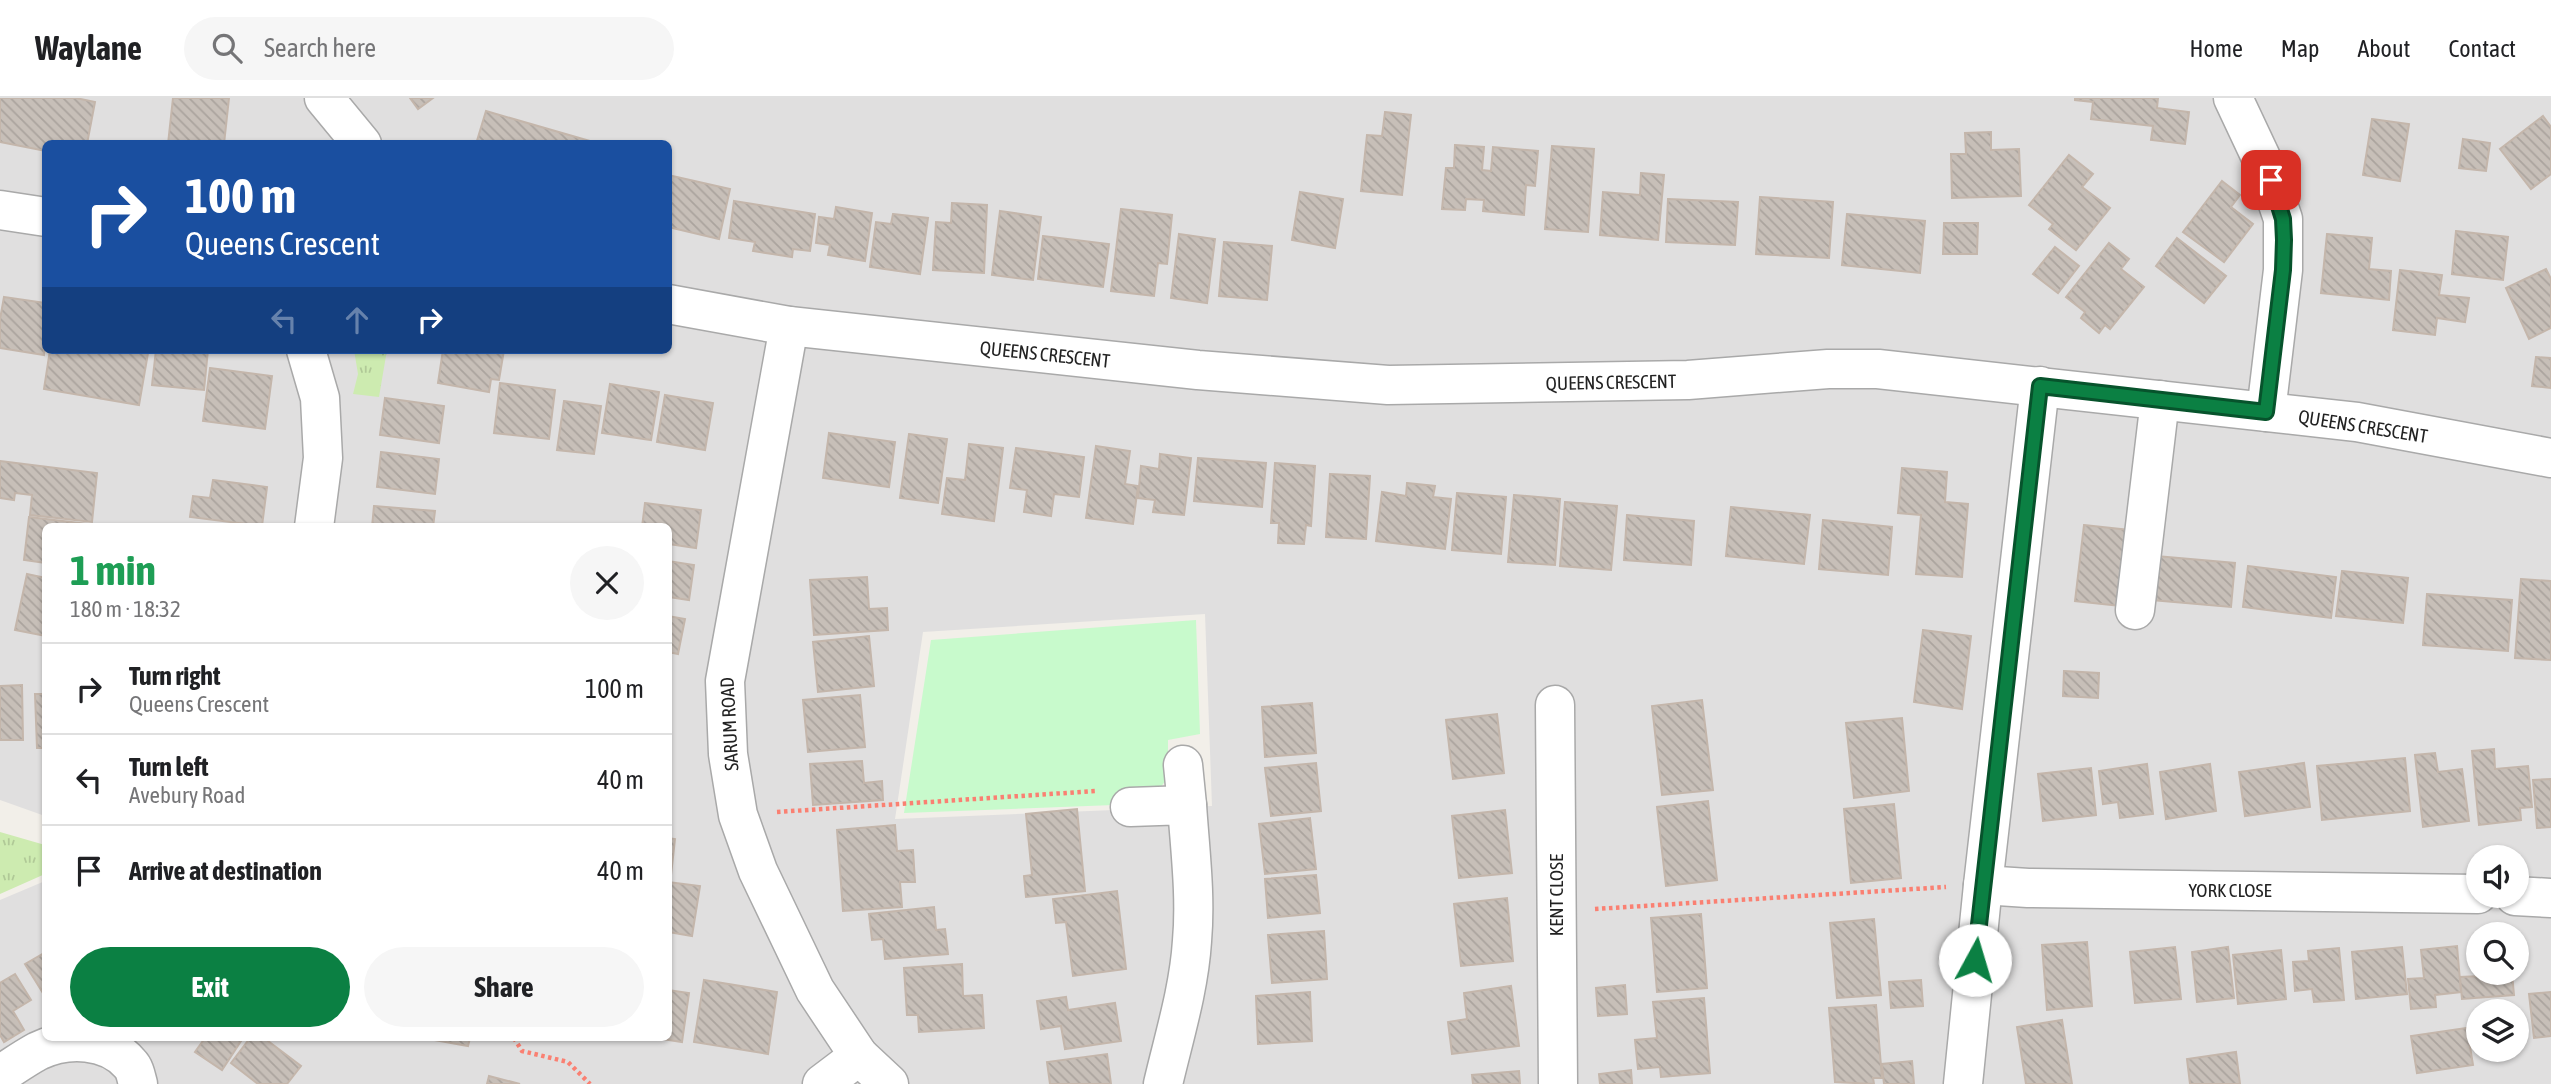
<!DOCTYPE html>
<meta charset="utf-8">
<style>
:root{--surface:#fff;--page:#f6f6f6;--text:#202124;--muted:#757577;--line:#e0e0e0;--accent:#0b8043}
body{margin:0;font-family:"Asap Condensed",sans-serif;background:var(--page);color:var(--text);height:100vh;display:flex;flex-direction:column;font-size:26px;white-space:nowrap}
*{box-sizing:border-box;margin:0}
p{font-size:23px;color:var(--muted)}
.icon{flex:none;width:38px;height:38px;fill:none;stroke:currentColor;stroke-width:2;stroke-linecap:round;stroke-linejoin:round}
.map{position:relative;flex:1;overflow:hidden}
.details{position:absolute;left:42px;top:425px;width:630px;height:518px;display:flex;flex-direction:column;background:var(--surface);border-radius:10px;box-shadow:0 2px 5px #0004}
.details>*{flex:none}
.top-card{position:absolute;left:42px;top:42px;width:630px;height:214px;border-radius:10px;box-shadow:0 2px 5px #0004;background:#1a4fa0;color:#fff;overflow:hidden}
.controls{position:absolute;left:2466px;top:747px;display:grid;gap:14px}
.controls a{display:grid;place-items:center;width:63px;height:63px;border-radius:50%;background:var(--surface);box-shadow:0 2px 5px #0004;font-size:35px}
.pin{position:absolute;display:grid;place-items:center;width:60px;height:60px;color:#fff;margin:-30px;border-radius:14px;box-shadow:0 4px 10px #0006}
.me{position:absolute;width:77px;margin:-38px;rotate:6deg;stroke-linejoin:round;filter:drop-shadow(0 0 5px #0008)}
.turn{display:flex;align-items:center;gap:24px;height:147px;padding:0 28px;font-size:32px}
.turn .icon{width:91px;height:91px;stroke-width:2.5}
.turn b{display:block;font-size:49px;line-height:60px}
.lanes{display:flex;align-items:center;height:66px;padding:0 28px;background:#0003;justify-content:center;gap:35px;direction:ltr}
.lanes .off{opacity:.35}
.round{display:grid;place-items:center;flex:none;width:74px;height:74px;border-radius:37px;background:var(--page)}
.headline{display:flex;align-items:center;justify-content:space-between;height:119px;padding:0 28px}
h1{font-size:42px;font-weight:700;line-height:52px;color:#1e9e55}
.cta{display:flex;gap:14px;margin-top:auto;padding:14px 28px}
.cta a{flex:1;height:80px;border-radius:42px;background:var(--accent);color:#fff;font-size:28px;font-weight:700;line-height:80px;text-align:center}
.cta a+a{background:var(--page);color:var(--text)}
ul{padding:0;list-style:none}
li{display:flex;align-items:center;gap:21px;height:91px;padding:0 28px;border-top:2px solid var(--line)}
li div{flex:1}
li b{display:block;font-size:26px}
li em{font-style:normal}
header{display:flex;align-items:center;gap:42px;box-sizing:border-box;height:98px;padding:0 35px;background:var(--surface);border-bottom:2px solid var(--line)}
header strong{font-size:33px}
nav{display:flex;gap:38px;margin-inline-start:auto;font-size:24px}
.search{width:490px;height:63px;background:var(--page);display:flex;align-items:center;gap:18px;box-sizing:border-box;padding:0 24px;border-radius:38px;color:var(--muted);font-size:26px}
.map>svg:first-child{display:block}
.residential{fill:#e0dfdf;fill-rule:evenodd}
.grass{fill:url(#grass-tufts)}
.park{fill:#c8facc}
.building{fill:url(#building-back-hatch);stroke:#c4b6ab;stroke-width:2}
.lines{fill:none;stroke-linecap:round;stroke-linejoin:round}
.minor-casing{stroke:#a9a9a9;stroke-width:41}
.path{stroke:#fa8072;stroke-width:4.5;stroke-dasharray:3.5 3.5;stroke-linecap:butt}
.minor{stroke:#fff;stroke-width:38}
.route-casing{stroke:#07532c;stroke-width:18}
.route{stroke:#0b8043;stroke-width:12}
.labels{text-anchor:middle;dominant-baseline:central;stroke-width:5;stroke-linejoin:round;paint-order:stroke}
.street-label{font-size:19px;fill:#222;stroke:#fff}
</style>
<header>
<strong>Waylane</strong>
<div class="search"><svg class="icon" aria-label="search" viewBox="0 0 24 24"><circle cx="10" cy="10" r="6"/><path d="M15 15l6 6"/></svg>Search here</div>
<nav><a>Home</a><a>Map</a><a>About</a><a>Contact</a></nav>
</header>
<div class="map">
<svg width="2551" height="986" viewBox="0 0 2551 986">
<defs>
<pattern id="grass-tufts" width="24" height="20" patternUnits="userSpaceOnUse" patternTransform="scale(1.75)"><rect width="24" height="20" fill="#cdebb0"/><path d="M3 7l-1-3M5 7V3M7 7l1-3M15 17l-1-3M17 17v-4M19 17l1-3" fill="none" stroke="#b0c997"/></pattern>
<pattern id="building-back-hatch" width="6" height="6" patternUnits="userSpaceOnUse" patternTransform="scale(1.75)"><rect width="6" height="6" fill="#c7bfb8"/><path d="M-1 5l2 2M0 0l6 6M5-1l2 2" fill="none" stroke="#aba49e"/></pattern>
</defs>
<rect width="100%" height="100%" fill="#f2efe9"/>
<path class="residential" d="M0 0H2551V986H0V802L45 783 46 940H668V429H46L45 718 0 702ZM46 46H668V252H46ZM1205 516 1212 708 895 721 923 534ZM2478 760H2516V798H2478ZM2478 836H2516V875H2478ZM2478 914H2516V952H2478Z"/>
<g class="grass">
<polygon points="354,252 387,252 379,299 353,296 358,276"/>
<polygon points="0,734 45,747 45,776 0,796"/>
</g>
<polygon class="park" points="1196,522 1200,636 1168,642 1168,679 1158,693 1114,707 904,715 931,542"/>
<g class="building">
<polygon points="0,0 76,0 95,4 87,46 46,46 46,53 0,44"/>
<polygon points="173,0 229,0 224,46 168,46"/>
<polygon points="410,0 433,0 418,11"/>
<polygon points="2075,0 2158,0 2157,10 2189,14 2185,46 2151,42 2153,28 2091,21 2093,4 2075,2"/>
<polygon points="486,13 590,43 590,46 476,46"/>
<polygon points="1385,14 1411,17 1402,97 1361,93 1367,37 1382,38"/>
<polygon points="2543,18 2551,29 2551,76 2531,91 2500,51"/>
<polygon points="2372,21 2409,26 2400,83 2363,77"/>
<polygon points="1991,34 1991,52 2019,51 2021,98 1952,100 1951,56 1966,56 1965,35"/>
<polygon points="2463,41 2490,45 2486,73 2459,70"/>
<polygon points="1455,47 1484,49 1482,72 1491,73 1493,49 1538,53 1535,88 1526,87 1524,117 1483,113 1484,102 1466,101 1465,112 1442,111 1446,70 1454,70"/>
<polygon points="1552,48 1594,51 1588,134 1545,131"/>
<polygon points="2069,57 2093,76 2082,89 2110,110 2076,152 2049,131 2053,126 2029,107"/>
<polygon points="1641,75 1664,77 1658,142 1600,137 1603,94 1640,97"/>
<polygon points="668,77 730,91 719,141 668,129"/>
<polygon points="2222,83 2240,97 2231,109 2253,126 2224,164 2183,134"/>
<polygon points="1300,94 1343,101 1335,150 1292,142"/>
<polygon points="1760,99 1833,104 1829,160 1756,156"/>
<polygon points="1668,101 1738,104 1735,147 1666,144"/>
<polygon points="734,103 815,116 810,153 793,151 792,159 753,153 755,144 729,140"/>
<polygon points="952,105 987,107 984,175 933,172 936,124 951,125"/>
<polygon points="836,109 872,115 865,163 828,157 830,147 816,145 819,119 834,121"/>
<polygon points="1121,111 1172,117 1167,166 1158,165 1154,198 1111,193"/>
<polygon points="1000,113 1041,119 1033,182 992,177"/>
<polygon points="893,116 928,120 920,176 870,169 876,124 891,126"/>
<polygon points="1847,116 1925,123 1920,175 1842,167"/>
<polygon points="1944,125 1978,125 1977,156 1943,156"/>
<polygon points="2456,133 2508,139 2503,182 2452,176"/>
<polygon points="1179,136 1215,141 1207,205 1171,200"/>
<polygon points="2327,136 2372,140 2369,171 2391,173 2389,202 2321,195"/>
<polygon points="1043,138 1109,146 1103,189 1038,181"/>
<polygon points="2177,140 2226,178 2204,205 2156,168"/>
<polygon points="1224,144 1272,148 1267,202 1219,198"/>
<polygon points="2109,145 2129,161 2121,171 2144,189 2110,231 2105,227 2099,235 2081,220 2085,214 2066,199"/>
<polygon points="2055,149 2079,168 2058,195 2033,176"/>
<polygon points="2546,171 2551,181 2551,230 2529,241 2506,190"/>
<polygon points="2400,172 2442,177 2439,197 2469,200 2465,224 2437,220 2435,237 2393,232"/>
<polygon points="4,199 46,205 44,257 0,250 0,221"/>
<polygon points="50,252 126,252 148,255 139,307 44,291"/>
<polygon points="156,252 208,252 204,292 152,287"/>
<polygon points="443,252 504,252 499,282 491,281 489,294 438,285"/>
<polygon points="2536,259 2551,260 2551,290 2532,288"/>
<polygon points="210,270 272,278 265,331 203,323"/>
<polygon points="500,285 555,292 549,341 494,335"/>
<polygon points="610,286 659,294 651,342 602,335"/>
<polygon points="665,297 713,305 705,352 657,344"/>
<polygon points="385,300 444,308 439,345 380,337"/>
<polygon points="564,303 601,308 594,356 557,352"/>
<polygon points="829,335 895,344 889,389 823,380"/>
<polygon points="909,336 947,341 938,405 900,400"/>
<polygon points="969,346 1003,350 994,423 942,416 947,380 965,382"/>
<polygon points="1096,348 1130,353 1125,386 1138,388 1133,426 1086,420"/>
<polygon points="1016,350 1084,359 1079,399 1054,396 1051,418 1024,414 1027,392 1010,390"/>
<polygon points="381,354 439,361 435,396 377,389"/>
<polygon points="1160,356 1191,360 1184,417 1153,414 1155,402 1138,400 1141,368 1159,371"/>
<polygon points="1198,360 1266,365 1262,409 1194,403"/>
<polygon points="0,363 97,375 92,424 30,417 32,397 15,395 14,402 0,400"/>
<polygon points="1275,365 1315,368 1311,428 1306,427 1304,446 1278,445 1279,425 1271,425"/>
<polygon points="1902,370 1947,374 1945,404 1968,406 1962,479 1916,476 1921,417 1898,415"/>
<polygon points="1330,376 1370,378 1366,441 1326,439"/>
<polygon points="213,382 267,389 262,428 190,419 193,398 210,400"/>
<polygon points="1407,385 1435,388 1433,399 1451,401 1445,451 1376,443 1382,394 1406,398"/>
<polygon points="1457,395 1506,399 1501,456 1452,452"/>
<polygon points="1514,397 1560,401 1555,467 1508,464"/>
<polygon points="1565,404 1617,408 1611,472 1560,468"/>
<polygon points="645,405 701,412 696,450 668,446 668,429 642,429"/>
<polygon points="374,408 435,413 433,429 372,429"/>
<polygon points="1731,409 1810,417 1804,466 1726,458"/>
<polygon points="1627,417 1694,423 1691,467 1624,462"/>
<polygon points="29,419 96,427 96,429 46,429 46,465 24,462"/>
<polygon points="1823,422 1892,429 1888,477 1819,471"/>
<polygon points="2084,427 2129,432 2120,508 2075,503"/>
<polygon points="2156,458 2235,465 2231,509 2152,502"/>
<polygon points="668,463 694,467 689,502 668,499"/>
<polygon points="2248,468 2336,479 2331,520 2243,509"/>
<polygon points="2342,473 2408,480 2403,525 2336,518"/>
<polygon points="27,476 46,480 46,538 15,532"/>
<polygon points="867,479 869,511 887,510 888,532 814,537 810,482"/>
<polygon points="2521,481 2551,483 2551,562 2515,560"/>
<polygon points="2427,496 2512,502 2508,553 2423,547"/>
<polygon points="668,518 685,521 678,556 668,554"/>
<polygon points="1923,532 1971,538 1962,611 1914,604"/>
<polygon points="869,538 874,588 818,594 813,544"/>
<polygon points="2064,573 2099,575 2098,600 2063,598"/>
<polygon points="22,587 23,642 0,642 0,588"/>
<polygon points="35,596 46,596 46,650 37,650"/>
<polygon points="860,597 865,649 808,654 803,602"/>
<polygon points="1702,602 1713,692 1662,697 1652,608"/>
<polygon points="1312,605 1316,655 1265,659 1262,609"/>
<polygon points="1497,616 1504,675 1453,681 1446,622"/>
<polygon points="1902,620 1909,693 1854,700 1846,625"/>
<polygon points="2494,651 2495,671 2528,668 2532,709 2520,710 2521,722 2479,727 2472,653"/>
<polygon points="2435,655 2438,674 2462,671 2469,723 2423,729 2415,657"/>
<polygon points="2405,660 2410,713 2322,722 2317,668"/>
<polygon points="862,663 864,685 882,683 883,702 813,707 810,666"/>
<polygon points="1316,665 1321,713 1271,718 1265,670"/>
<polygon points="2304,665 2310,709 2245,718 2239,674"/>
<polygon points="2147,666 2153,716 2120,720 2118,704 2103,706 2099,673"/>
<polygon points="2210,666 2216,713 2166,721 2160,674"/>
<polygon points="2091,670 2096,717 2043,723 2038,676"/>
<polygon points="2551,681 2551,729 2537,730 2533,682"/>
<polygon points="1708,703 1717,782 1666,788 1657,709"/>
<polygon points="1894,706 1901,780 1851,785 1844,711"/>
<polygon points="1077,711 1085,793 1026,799 1024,778 1032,777 1026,716"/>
<polygon points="1505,712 1512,775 1459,780 1452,718"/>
<polygon points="1310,720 1316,771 1265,776 1259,726"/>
<polygon points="895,727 897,753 913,752 915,784 900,784 902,809 843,813 837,732"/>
<polygon points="668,740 675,741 671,777 668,777"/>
<polygon points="1316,777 1320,815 1268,820 1265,781"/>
<polygon points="668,784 700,788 692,838 668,834"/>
<polygon points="1117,793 1126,871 1073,878 1066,824 1056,825 1053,801"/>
<polygon points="1507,800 1513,863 1461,868 1454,806"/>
<polygon points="934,809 936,832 945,831 948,856 885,861 883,841 872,842 869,816"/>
<polygon points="1701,816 1707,890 1657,894 1651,820"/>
<polygon points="1874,821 1881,897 1837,900 1830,825"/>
<polygon points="1324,833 1327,881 1272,885 1268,837"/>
<polygon points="2087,844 2092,908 2047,912 2042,847"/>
<polygon points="2457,848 2461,894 2435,897 2436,909 2411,911 2408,881 2424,880 2421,852"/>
<polygon points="2175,849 2181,901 2135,905 2130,854"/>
<polygon points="2228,849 2234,900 2197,904 2192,854"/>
<polygon points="2402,849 2407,896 2356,901 2352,854"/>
<polygon points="2339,850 2344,902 2314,904 2312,891 2295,893 2293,864 2309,863 2308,853"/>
<polygon points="2281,852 2286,901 2238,906 2233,857"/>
<polygon points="46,854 46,900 25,866"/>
<polygon points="962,866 963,898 982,897 984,930 919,934 918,917 907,917 904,870"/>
<polygon points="2482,875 2512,875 2514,897 2462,901 2460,879 2482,878"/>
<polygon points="15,876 31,902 13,913 24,932 4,944 0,937 0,885"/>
<polygon points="704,882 777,894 768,956 694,944"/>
<polygon points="1921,882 1923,908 1891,910 1889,884"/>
<polygon points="1625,887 1627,916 1598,918 1596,890"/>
<polygon points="1511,888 1519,948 1452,956 1448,924 1467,921 1464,895"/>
<polygon points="668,892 689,895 682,944 656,940 668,940"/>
<polygon points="1310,894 1312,943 1258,946 1256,898"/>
<polygon points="2551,894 2551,938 2534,940 2529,896"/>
<polygon points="1066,899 1068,912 1115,905 1121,943 1065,951 1061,928 1041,931 1037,903"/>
<polygon points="1704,900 1710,975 1661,979 1660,969 1638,971 1635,942 1657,940 1653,904"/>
<polygon points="1876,907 1882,980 1873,980 1874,986 1835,984 1829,910"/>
<polygon points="2062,922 2072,986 2026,986 2017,929"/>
<polygon points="2467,930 2473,967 2417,975 2411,938"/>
<polygon points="205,940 243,940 222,972 195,954"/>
<polygon points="250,940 264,940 301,968 287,986 258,986 231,965"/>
<polygon points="434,940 470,940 468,948 434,942"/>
<polygon points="2236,954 2240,986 2190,986 2187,961"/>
<polygon points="1107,956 1111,986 1050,986 1047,964"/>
<polygon points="1912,963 1914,986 1884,986 1882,966"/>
<polygon points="1631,972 1632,986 1600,986 1599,976"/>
<polygon points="1519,973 1520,986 1473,986 1472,977"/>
<polygon points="489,978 520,986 487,986"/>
</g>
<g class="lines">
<defs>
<g id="minor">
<polyline points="324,0 362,46"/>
<polyline points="2233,0 2265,68 2283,121 2283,172 2266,314"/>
<polyline points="0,112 46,119"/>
<polyline points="668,206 789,228 1198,272 1388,287 1688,282 1828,271 1878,271 2357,324 2551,360"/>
<polyline points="789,228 725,583 728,656 738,717 758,773 815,892 859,958 889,986"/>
<polyline points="306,252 320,300 323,360 314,429"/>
<polyline points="2135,512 2160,302"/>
<polyline points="1555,607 1558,986"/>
<polyline points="1183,667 1187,707"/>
<path d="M1130 709 1187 707C1190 752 1196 798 1192 843 1189 891 1174 939 1163 986"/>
<polyline points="1983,787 2028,790 2478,796"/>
<polyline points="2515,798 2551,800"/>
<path d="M0 977C12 969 25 960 38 953 67 939 108 940 130 966 135 971 136 979 138 986"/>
<polyline points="822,986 859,958"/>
<polyline points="1963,986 1983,787 2040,288"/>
</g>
</defs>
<use href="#minor" class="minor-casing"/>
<g class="path">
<polyline points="777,714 1096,693"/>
<polyline points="1595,811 1946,789"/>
<polyline points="514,940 522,953 568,964 590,986"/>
</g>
<use href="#minor" class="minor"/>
</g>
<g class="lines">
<defs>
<polyline id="route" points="1975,862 2040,288 2266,314 2283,172 2284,142 2283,121 2271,82"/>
</defs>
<use href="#route" class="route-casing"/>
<use href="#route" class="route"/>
</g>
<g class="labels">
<g class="street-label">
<text transform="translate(1045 256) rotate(6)">QUEENS CRESCENT</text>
<text transform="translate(1611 284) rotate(-1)">QUEENS CRESCENT</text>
<text transform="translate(2363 328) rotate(9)">QUEENS CRESCENT</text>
<text transform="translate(729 626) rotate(-93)">SARUM ROAD</text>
<text x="2230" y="792">YORK CLOSE</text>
<text transform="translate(1556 797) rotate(-90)">KENT CLOSE</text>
</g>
</g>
</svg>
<div class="controls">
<a><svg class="icon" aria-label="sound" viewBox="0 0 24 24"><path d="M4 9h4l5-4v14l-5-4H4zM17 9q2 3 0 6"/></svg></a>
<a><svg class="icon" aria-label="search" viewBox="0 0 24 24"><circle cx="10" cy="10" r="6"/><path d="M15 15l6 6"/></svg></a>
<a><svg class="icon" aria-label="layers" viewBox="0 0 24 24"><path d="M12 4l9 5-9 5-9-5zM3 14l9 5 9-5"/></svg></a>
</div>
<div class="pin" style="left:2271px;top:82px;background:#d93025"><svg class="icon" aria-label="arrive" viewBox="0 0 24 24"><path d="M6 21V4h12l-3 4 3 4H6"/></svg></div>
<svg class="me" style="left:1975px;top:862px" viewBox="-20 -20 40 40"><circle r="19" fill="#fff"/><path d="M0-13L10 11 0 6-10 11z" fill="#0b8043"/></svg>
<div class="top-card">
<div class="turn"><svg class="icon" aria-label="right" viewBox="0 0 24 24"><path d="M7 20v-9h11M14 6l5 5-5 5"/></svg><div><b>100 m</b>Queens Crescent</div></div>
<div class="lanes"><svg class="icon off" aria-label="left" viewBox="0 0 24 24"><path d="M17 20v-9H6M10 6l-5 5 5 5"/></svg><svg class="icon off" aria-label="ahead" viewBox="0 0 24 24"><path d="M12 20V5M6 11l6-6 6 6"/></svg><svg class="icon" aria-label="right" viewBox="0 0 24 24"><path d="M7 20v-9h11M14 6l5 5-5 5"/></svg></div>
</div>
<section class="details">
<div class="headline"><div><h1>1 min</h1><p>180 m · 18:32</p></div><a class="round"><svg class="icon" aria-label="close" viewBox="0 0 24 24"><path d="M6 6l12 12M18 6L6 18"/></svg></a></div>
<ul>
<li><svg class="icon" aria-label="right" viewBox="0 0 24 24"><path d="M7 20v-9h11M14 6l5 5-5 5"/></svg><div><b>Turn right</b><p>Queens Crescent</p></div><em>100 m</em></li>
<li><svg class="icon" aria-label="left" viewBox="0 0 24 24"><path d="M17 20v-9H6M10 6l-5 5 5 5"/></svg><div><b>Turn left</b><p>Avebury Road</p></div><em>40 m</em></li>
<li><svg class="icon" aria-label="arrive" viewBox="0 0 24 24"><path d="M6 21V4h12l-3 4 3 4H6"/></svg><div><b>Arrive at destination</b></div><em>40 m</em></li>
</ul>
<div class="cta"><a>Exit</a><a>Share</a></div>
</section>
</div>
